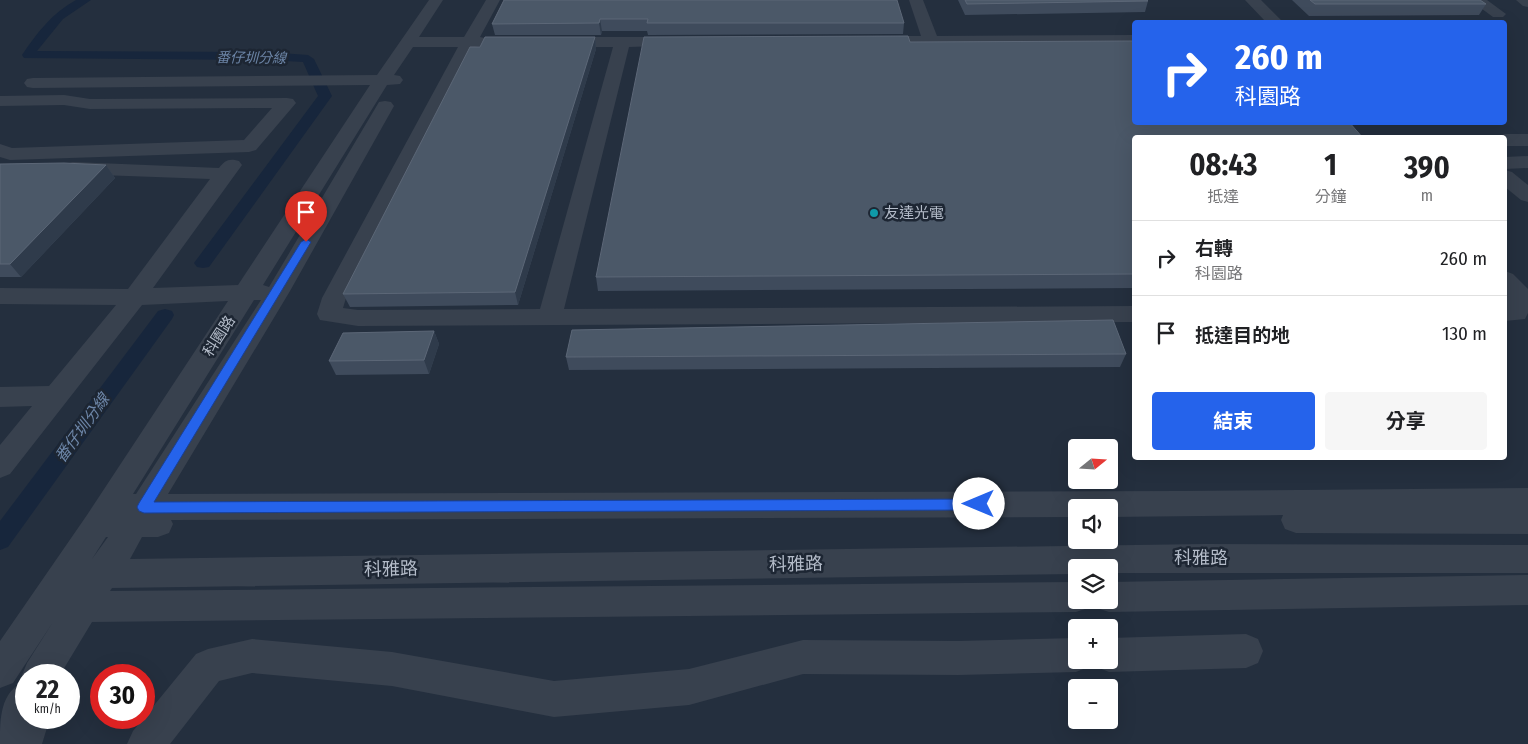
<!DOCTYPE html>
<html lang="zh-TW">
<meta charset="utf-8">
<style>
:root{--surface:#fff;--page:#f6f6f6;--text:#202124;--muted:#757577;--line:#e0e0e0;--accent:#2563eb}
body{margin:0;font-family:"Fira Sans Condensed","Noto Sans TC",sans-serif;background:var(--page);color:var(--text);height:100vh;display:flex;flex-direction:column;font-size:19px;white-space:nowrap}
*{box-sizing:border-box;margin:0}
p{font-size:16px;color:var(--muted)}
.icon{flex:none;width:28px;height:28px;fill:none;stroke:currentColor;stroke-width:2;stroke-linecap:round;stroke-linejoin:round}
.map{position:relative;flex:1;overflow:hidden}
.drawer{position:absolute;left:1132px;top:135px;width:375px;height:325px;display:flex;flex-direction:column;background:var(--surface);border-radius:5px;box-shadow:0 5px 20px #0002}
.drawer>*{flex:none}
.banner{position:absolute;left:1132px;top:20px;width:375px;height:105px;border-radius:5px;box-shadow:0 5px 20px #0002;background:#2563eb;color:#fff;overflow:hidden}
.needle{width:32px;rotate:72deg}
.buttons{position:absolute;left:1068px;top:439px;display:grid;gap:10px}
.buttons a{display:grid;place-items:center;width:50px;height:50px;border-radius:5px;background:var(--surface);box-shadow:0 5px 20px #0002;font-size:25px}
.speed{position:absolute;left:15px;top:664px;display:flex;gap:10px;font-size:25px;font-weight:700;text-align:center}
.speed>*{display:grid;place-content:center;width:65px;height:65px;border-radius:50%;background:var(--surface);box-shadow:0 5px 20px #0002;line-height:1}
.speed small{font-size:12px;font-weight:400}
.speed .limit{border:8px solid #d22;background:#fff;color:#111}
.pin{position:absolute;display:grid;place-items:center;width:42px;height:42px;color:#fff;margin:-51px -21px;border-radius:50% 50% 50% 0;rotate:-45deg;box-shadow:0 0 5px #0007}
.pin .icon{rotate:45deg}
.me{position:absolute;width:55px;margin:-28px;rotate:270deg;stroke-linejoin:round;filter:drop-shadow(0 0 4px #0008)}
.turn{display:flex;align-items:center;gap:18px;height:105px;padding:0 20px;font-size:22px}
.turn .icon{width:65px;height:65px;stroke-width:2.5}
.turn b{display:block;font-size:35px;line-height:42px}
.eta{display:flex;justify-content:space-evenly;align-items:center;height:85px;text-align:center}
.eta b{font-size:30px;font-weight:700;line-height:35px}
.action{display:flex;gap:10px;margin-top:auto;padding:10px 20px}
.action a{flex:1;height:58px;border-radius:5px;background:var(--accent);color:#fff;font-size:20px;font-weight:700;line-height:58px;text-align:center}
.action a+a{background:var(--page);color:var(--text)}
ul{padding:0;list-style:none}
li{display:flex;align-items:center;gap:15px;height:75px;padding:0 20px;border-top:1px solid var(--line)}
li div{flex:1}
li b{display:block;font-size:19px}
li em{font-style:normal}
.map>svg:first-child{display:block}
.lines{fill:none;stroke-linecap:round;stroke-linejoin:round}
.canal{fill:#17263c;fill-rule:evenodd}
.minor{fill:#38414e;fill-rule:evenodd}
.wall{fill:#3f4b5c}
.shaded-wall{fill:#2f3b4b}
.building{fill:#4b5868;stroke:#5c6777}
.route{fill:#2563eb;stroke:#184099}
.culture-dot{fill:#0f9aa8;stroke:#1d2633;stroke-width:2}
.labels{text-anchor:middle;dominant-baseline:central;stroke-width:5;stroke-linejoin:round;paint-order:stroke}
.far-water-label{font-size:14px;font-style:italic;fill:#6d86a8;stroke:#1d2633}
.poi-label{font-size:15px;fill:#b4bcc9;stroke:#1d2633;text-anchor:start}
.street-label{font-size:15px;fill:#b4bcc9;stroke:#1d2633}
.water-label{font-size:16px;font-style:italic;fill:#6d86a8;stroke:#1d2633}
.near-street-label{font-size:18px;fill:#b4bcc9;stroke:#1d2633}
</style>
<div class="map">
<svg width="1528" height="744" viewBox="0 0 1528 744">
<rect width="100%" height="100%" fill="#242f3e"/>
<g class="lines">
<g class="canal">
<path d="M76 0H91L63 19 37 51 267 52 308 55 314 59 332 96 209 267 203 268 197 267 194 263 318 96 303 62 267 60 24 58 22 55C37 33 52 13 76 0Z"/>
<polygon points="165,309 172,311 174,315 172,319 8,547 0,550 0,521 158,311"/>
</g>
<g class="minor">
<path d="M429 0H443L419 37H464L486 0H500L480 37 489 39 491 42 489 45 475 47 346 298 343 308 358 310 540 309 613 47H560L554 45 552 42 554 39 560 37H679L685 39 687 42 685 45 629 47 564 309 1135 306V322L358 326 320 320 317 314 322 298 458 47H413L394 75 400 76 403 80 400 84 387 85 263 285 269 287 379 102 385 101 391 102 394 106 290 291 168 494 1181 491 1528 488V534L1296 533 1285 529 1281 520 1283 515 1109 517V508H1076V517L171 520 173 524 169 533 158 537H142L130 559 1205 544 1528 545V573H1109V568H1076V574L112 588 110 591 1076 582V600H1091L1088 608 1076 612 92 622 60 675H26V718H50L42 744H0C0 718 0 692 25 681L22 675 27 663 53 622 13 683 0 688V641L87 515 228 301 142 305 10 474 0 478V445L32 406 0 407V387L49 386 116 305 0 304V288L128 289 210 179 73 174 66 172 63 168 66 164 73 162 219 168C225 160 229 158 239 161L242 165 153 288 238 285 370 85 33 88 27 87 24 83 27 79 33 78 377 75ZM254 300H261L136 494H133ZM106 537H108L92 559Z"/>
<polygon points="909,0 923,0 937,36 1135,35 1135,45 867,44 865,41 867,38 873,36 921,36"/>
<polygon points="1245,0 1261,0 1282,21 1264,22 1264,20"/>
<polygon points="1470,0 1487,0 1506,14 1503,17 1493,17"/>
<polygon points="1516,0 1528,0 1528,7 1523,6"/>
<polygon points="64,95 90,99 287,98 293,99 296,103 256,150 249,152 10,160 0,157 0,144 12,148 244,140 272,108 90,109 64,105 0,106 0,96"/>
<polygon points="1505,134 1528,134 1528,146 1505,146 1505,138 1497,138"/>
<polygon points="1528,156 1528,168 1505,169 1505,157"/>
<polygon points="1505,170 1512,172 1528,185 1528,202 1521,200 1505,187"/>
<polygon points="1505,271 1513,274 1528,289 1528,313 1525,319 1505,321"/>
<polygon points="1528,575 1528,605 1109,612 1097,608 1094,600 1109,600 1109,582"/>
<polygon points="1246,634 1258,639 1263,651 1258,663 1246,668 1109,672 1097,667 1094,660 1109,660 1109,638"/>
<polygon points="1076,638 1076,660 1091,660 1088,667 1076,672 958,675 803,674 689,705 554,717 392,686 252,673 219,681 170,744 127,744 133,731 196,654 208,649 252,639 392,652 554,681 689,669 803,640 958,641"/>
</g>
</g>
<g class="wall">
<polygon points="504,0 904,23 903,34 648,35 647,31 602,31 601,35 495,35 492,24"/>
<polygon points="958,0 1147,0 1148,1 1145,12 965,15"/>
<polygon points="1292,0 1480,0 1486,4 1479,15 1309,16"/>
<polygon points="595,37 596,49 518,305 350,307 343,294 480,47"/>
<polygon points="910,42 1135,138 1135,288 598,291 596,277"/>
<polygon points="0,164 106,165 115,178 21,277 0,277"/>
<polygon points="434,331 439,344 429,374 336,375 329,361"/>
<polygon points="1126,354 1120,367 569,370 566,357"/>
</g>
<g class="shaded-wall">
<polygon points="600,19 602,31 601,35 599,23"/>
<polygon points="595,37 596,49 518,305 515,292"/>
<polygon points="106,165 115,178 21,277 10,264"/>
<polygon points="434,331 439,344 429,374 424,360"/>
</g>
<g class="building">
<polygon points="504,0 897,0 904,23 647,23 648,19 600,19 599,23 492,24"/>
<polygon points="965,0 1147,0 1148,1 967,4"/>
<polygon points="1310,0 1480,0 1486,4 1315,4"/>
<polygon points="908,36 910,42 1135,41 1135,122 1349,122 1363,138 1135,138 1135,274 596,277 644,37"/>
<polygon points="485,37 595,37 515,292 343,294 470,47 480,47"/>
<polygon points="64,163 106,165 10,264 0,264 0,164"/>
<polygon points="1113,320 1126,354 566,357 572,330"/>
<polygon points="434,331 424,360 329,361 343,333"/>
</g>
<polygon class="route" points="306,239 311,242 154,502 979,499 984,501 985,504 984,508 979,510 144,513 139,511 137,507 139,503 301,242"/>
<circle class="culture-dot" cx="874" cy="213" r="5"/>
<g class="labels">
<g class="far-water-label">
<text transform="translate(251 58) rotate(1)">番仔圳分線</text>
</g>
<g class="poi-label">
<text x="884" y="213">友達光電</text>
</g>
<g class="street-label">
<text transform="translate(219 336) rotate(-57)">科園路</text>
</g>
<g class="water-label">
<text transform="translate(82 428) rotate(-54)">番仔圳分線</text>
</g>
<g class="near-street-label">
<text x="1201" y="558">科雅路</text>
<text transform="translate(796 564) rotate(-1)">科雅路</text>
<text transform="translate(391 569) rotate(-1)">科雅路</text>
</g>
</g>
</svg>
<div class="buttons">
<a><svg class="needle" viewBox="-14 -14 28 28"><path d="M0-13l5 13h-10z" fill="#e53935"/><path d="M0 13l5-13h-10z" fill="#757577"/></svg></a>
<a><svg class="icon" aria-label="sound" viewBox="0 0 24 24"><path d="M4 9h4l5-4v14l-5-4H4zM17 9q2 3 0 6"/></svg></a>
<a><svg class="icon" aria-label="layers" viewBox="0 0 24 24"><path d="M12 4l9 5-9 5-9-5zM3 14l9 5 9-5"/></svg></a>
<a>+</a>
<a>−</a>
</div>
<div class="speed"><div>22<small>km/h</small></div><div class="limit">30</div></div>
<div class="pin" style="left:306px;top:242px;background:#d93025"><svg class="icon" aria-label="arrive" viewBox="0 0 24 24"><path d="M6 21V4h12l-3 4 3 4H6"/></svg></div>
<svg class="me" style="left:979px;top:504px" viewBox="-20 -20 40 40"><circle r="19" fill="#fff"/><path d="M0-13L10 11 0 6-10 11z" fill="#2563eb"/></svg>
<div class="banner">
<div class="turn"><svg class="icon" aria-label="right" viewBox="0 0 24 24"><path d="M7 20v-9h11M14 6l5 5-5 5"/></svg><div><b>260 m</b>科園路</div></div>
</div>
<section class="drawer">
<div class="eta">
<div><b>08:43</b><p>抵達</p></div>
<div><b>1</b><p>分鐘</p></div>
<div><b>390</b><p>m</p></div>
</div>
<ul>
<li><svg class="icon" aria-label="right" viewBox="0 0 24 24"><path d="M7 20v-9h11M14 6l5 5-5 5"/></svg><div><b>右轉</b><p>科園路</p></div><em>260 m</em></li>
<li><svg class="icon" aria-label="arrive" viewBox="0 0 24 24"><path d="M6 21V4h12l-3 4 3 4H6"/></svg><div><b>抵達目的地</b></div><em>130 m</em></li>
</ul>
<div class="action"><a>結束</a><a>分享</a></div>
</section>
</div>
